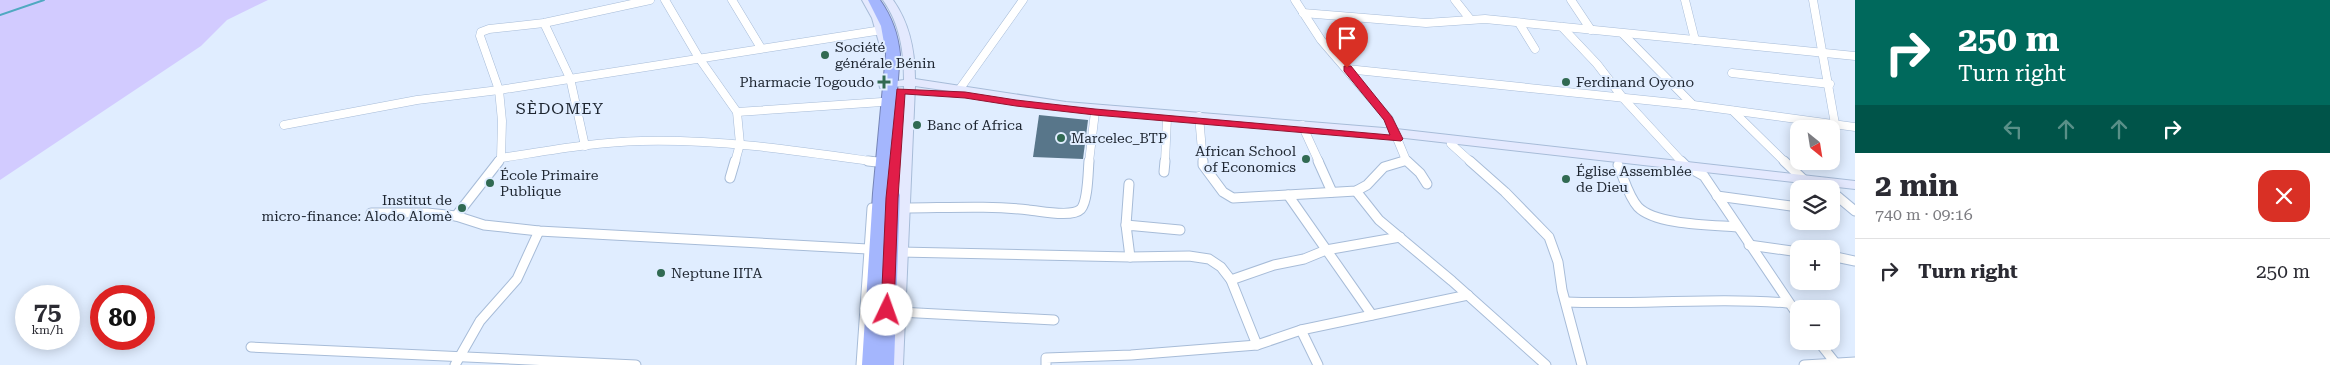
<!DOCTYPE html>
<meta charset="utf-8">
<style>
:root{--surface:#fff;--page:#f7f7f7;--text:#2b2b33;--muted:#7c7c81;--line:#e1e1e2}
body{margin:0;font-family:"Roboto Serif",serif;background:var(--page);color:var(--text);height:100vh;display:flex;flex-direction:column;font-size:19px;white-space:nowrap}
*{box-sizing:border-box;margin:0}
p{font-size:16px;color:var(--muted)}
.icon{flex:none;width:28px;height:28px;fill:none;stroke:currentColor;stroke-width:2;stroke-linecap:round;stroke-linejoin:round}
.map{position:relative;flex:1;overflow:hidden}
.sheet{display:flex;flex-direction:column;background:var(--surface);width:475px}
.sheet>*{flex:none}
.guide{background:#00695c;color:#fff;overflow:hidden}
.needle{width:32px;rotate:150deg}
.controls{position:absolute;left:1790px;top:120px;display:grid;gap:10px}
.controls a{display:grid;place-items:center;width:50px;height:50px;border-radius:10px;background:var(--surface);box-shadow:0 2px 12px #0003;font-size:25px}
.speed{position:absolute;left:15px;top:285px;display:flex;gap:10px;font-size:25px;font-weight:700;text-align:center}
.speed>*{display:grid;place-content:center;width:65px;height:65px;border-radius:50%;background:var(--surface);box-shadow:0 2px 12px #0003;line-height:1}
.speed small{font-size:12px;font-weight:400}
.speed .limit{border:8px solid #d22;background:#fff;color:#111}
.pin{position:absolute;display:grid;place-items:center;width:42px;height:42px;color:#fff;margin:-51px -21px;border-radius:50% 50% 50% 0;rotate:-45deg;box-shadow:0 0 5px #0007}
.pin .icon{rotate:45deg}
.me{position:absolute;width:55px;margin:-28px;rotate:3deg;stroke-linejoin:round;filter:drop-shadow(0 0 4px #0008)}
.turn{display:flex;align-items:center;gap:18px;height:105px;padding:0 20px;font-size:22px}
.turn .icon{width:65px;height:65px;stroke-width:2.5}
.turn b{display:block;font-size:35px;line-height:42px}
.lanes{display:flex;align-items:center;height:48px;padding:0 20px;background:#0003;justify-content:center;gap:25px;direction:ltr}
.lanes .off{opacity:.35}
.round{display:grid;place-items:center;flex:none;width:52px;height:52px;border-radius:15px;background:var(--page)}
.head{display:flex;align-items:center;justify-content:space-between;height:85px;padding:0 20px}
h1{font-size:30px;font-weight:700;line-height:38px}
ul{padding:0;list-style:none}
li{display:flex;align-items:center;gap:15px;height:65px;padding:0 20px;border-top:1px solid var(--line)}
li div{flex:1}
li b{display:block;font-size:19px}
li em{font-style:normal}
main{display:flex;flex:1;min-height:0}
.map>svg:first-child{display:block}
.green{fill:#d2cbff}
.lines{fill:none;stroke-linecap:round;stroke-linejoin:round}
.stream{stroke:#50a9c1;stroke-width:2}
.building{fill:#58768a}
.street-far1-casing{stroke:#a7bcd8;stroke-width:9}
.street-casing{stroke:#a7bcd8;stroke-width:11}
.secondary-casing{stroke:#a7bcd8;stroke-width:2}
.highway-casing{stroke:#7584b6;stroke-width:2}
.street-far1{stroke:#fff;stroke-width:8}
.street{stroke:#fff;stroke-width:9}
.secondary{fill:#e4e9fe;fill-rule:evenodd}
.highway{fill:#a4b6fd;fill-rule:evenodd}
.route{fill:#e11d48;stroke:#92132f}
.poi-dot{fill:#316a52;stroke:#e0edff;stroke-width:2}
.labels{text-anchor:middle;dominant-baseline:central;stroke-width:4;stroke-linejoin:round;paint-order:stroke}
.poi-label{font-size:14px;fill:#1e2631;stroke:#e0edff;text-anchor:start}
.quarter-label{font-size:16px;letter-spacing:1px;fill:#1e2631;stroke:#e0edff}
</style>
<main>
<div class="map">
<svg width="1855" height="365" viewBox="0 0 1855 365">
<rect width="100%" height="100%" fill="#e0edff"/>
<polygon class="green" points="0,0 268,0 227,20 201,46 0,180"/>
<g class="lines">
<polyline class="stream" points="0,15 44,0"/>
</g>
<polygon class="building" points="1039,115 1088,120 1083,159 1033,157"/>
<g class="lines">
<defs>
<g id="street-far1">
<polyline points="665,0 699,58 737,112 740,144 735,162"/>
<polyline points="732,0 761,48"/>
<polyline points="1295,0 1321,40 1389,119 1406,160 1400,162"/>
<polyline points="1455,0 1470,19"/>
<polyline points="1571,0 1591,30"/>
<polyline points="1685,0 1695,40"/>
<polyline points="1813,0 1835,124"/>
<polyline points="1303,13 1426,23 1485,19 1855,56"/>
<polyline points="544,23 570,78 585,146"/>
<polyline points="1519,23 1535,49"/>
<polyline points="1562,27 1597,64 1623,98 1682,162"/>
<polyline points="1623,34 1693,105"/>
<polyline points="1347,69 1693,105 1855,127"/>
<polyline points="1732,73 1830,84"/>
<polyline points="959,90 1023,0"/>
<polyline points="1733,111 1785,162"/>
<polyline points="737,112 882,102"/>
<polyline points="1199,116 1203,162"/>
<polyline points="284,125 417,100 499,90 882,30"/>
<polyline points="1302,125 1319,162"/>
<polyline points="1451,144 1471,162"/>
<path d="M501 158C547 151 594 142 641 141 721 139 799 151 877 162"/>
<polyline points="1406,160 1408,162"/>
<polyline points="498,162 501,158 502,121 499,90 480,36 481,32 489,29 544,23 650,0"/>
<polyline points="1089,162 1095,112"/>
<polyline points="1165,162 1167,118"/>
</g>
<g id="street">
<polyline points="868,161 877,162"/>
<polyline points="1203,161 1203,165 1223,192 1233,198 1356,191 1367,185 1384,167 1404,161"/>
<polyline points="1318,161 1332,192"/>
<polyline points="1407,161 1420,173 1427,184"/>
<polyline points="1470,161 1505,192 1549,237 1558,262 1562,290 1582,365"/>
<polyline points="1681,161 1686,166 1704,176 1799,317"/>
<polyline points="1784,161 1804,180"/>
<path d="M1618 165C1624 178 1628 196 1638 207 1655 225 1713 225 1737 227"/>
<polyline points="1164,172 1165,161"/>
<polyline points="730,178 735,161"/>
<polyline points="1356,191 1379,220 1452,281 1546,365"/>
<polyline points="1831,191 1855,211"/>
<polyline points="1288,195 1372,315"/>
<polyline points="1717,196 1791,206"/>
<path d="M903 208C945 208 987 205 1029 210 1041 211 1072 218 1081 209 1088 201 1088 172 1089 161"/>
<polyline points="371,213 427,213 456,216 484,225 539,231 868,249"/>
<polyline points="456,216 499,161"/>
<polyline points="1126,225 1129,184"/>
<polyline points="1749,245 1799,252"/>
<polyline points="900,252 1130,257 1189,256 1209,259 1221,267 1231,280 1257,345"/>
<polyline points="1831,256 1855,261"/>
<polyline points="1130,257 1126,225 1180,230"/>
<polyline points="1231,280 1274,265 1304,259 1326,250 1400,237"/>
<path d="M1566 302C1640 305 1713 297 1787 303"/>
<polyline points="899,312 1054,320"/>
<polyline points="1301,330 1318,365"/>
<polyline points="1818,341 1837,365"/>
<polyline points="251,347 636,365"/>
<polyline points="455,365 480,321 517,279 539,231"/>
<polyline points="861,365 872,208"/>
<polyline points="1046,365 1046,358 1131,355 1257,345 1301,330 1468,295"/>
<polyline points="1804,365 1855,362"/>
</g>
<g id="secondary">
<polygon points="862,0 872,0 882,18 890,46 889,48 881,48 880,46 872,18"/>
<path d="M883 0H893C910 24 915 51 915 79L1066 102 1396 129 1855 181V189L1396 137 1066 108 915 86 903 365H887L904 86 880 88 879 83 884 80 889 82 904 80C904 51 900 24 883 0Z"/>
</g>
<path id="highway" d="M868 0H880C892 17 898 34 900 54L889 191H898L900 195 894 365H862L873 193 886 54 881 26Z"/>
</defs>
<use href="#street-far1" class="street-far1-casing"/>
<use href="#street" class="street-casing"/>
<use href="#secondary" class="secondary-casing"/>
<use href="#highway" class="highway-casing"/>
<use href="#street-far1" class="street-far1"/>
<use href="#street" class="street"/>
<use href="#secondary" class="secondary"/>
<use href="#highway" class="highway"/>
</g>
<polygon class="route" points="1344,66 1351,66 1392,117 1403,139 1401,141 1095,115 1016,106 965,98 905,94 898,198 894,310 887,314 881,310 886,198 897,89 965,92 1016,100 1095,109 1390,135 1384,120 1344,71"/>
<g class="poi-dot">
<circle cx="825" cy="55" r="5"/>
<path d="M881.5 74.5h5v5h5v5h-5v5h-5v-5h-5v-5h5z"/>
<circle cx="1566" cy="82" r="5"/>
<circle cx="917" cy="125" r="5"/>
<circle cx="1061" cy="138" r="5"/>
<circle cx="1306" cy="159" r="5"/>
<circle cx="1566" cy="179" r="5"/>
<circle cx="490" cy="183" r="5"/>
<circle cx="462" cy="208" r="5"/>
<circle cx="661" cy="273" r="5"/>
</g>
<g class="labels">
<g class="poi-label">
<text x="835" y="47">Société<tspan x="835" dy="16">générale Bénin</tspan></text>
<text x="874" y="82" text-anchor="end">Pharmacie Togoudo</text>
<text x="1576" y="82">Ferdinand Oyono</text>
<text x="927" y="125">Banc of Africa</text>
<text x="1071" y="138">Marcelec_BTP</text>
<text x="1296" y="151" text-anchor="end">African School<tspan x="1296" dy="16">of Economics</tspan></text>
<text x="1576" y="171">Église Assemblée<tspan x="1576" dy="16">de Dieu</tspan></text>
<text x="500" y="175">École Primaire<tspan x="500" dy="16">Publique</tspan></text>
<text x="452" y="200" text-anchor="end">Institut de<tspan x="452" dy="16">micro-finance: Alodo Alomè</tspan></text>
<text x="671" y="273">Neptune IITA</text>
</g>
<g class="quarter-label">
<text x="560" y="108">SÈDOMEY</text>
</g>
</g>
</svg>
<div class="controls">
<a><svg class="needle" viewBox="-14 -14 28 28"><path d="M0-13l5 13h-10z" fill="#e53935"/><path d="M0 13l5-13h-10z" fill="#7c7c81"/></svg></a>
<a><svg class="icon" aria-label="layers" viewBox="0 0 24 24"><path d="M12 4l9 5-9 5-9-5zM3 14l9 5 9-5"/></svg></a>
<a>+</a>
<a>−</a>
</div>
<div class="speed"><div>75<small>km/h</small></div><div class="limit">80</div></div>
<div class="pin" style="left:1347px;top:68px;background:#d93025"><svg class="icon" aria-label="arrive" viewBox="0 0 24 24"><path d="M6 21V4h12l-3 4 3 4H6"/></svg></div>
<svg class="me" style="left:887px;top:310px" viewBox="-20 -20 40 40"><circle r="19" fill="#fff"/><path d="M0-13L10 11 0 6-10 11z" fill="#e11d48"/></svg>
</div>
<section class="sheet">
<div class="guide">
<div class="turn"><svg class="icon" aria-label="right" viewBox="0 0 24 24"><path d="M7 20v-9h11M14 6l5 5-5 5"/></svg><div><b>250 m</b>Turn right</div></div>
<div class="lanes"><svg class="icon off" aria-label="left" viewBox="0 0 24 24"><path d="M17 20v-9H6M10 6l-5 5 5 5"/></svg><svg class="icon off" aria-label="ahead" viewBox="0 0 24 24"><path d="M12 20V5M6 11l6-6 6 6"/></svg><svg class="icon off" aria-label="ahead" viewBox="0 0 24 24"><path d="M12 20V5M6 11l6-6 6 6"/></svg><svg class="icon" aria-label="right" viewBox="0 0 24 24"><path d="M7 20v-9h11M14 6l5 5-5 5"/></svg></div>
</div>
<div class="head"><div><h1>2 min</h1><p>740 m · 09:16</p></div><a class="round" style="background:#d93025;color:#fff"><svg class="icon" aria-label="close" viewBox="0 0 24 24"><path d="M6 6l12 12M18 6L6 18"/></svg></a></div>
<ul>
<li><svg class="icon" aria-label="right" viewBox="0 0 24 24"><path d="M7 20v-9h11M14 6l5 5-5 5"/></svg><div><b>Turn right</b></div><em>250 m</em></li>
</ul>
</section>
</main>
